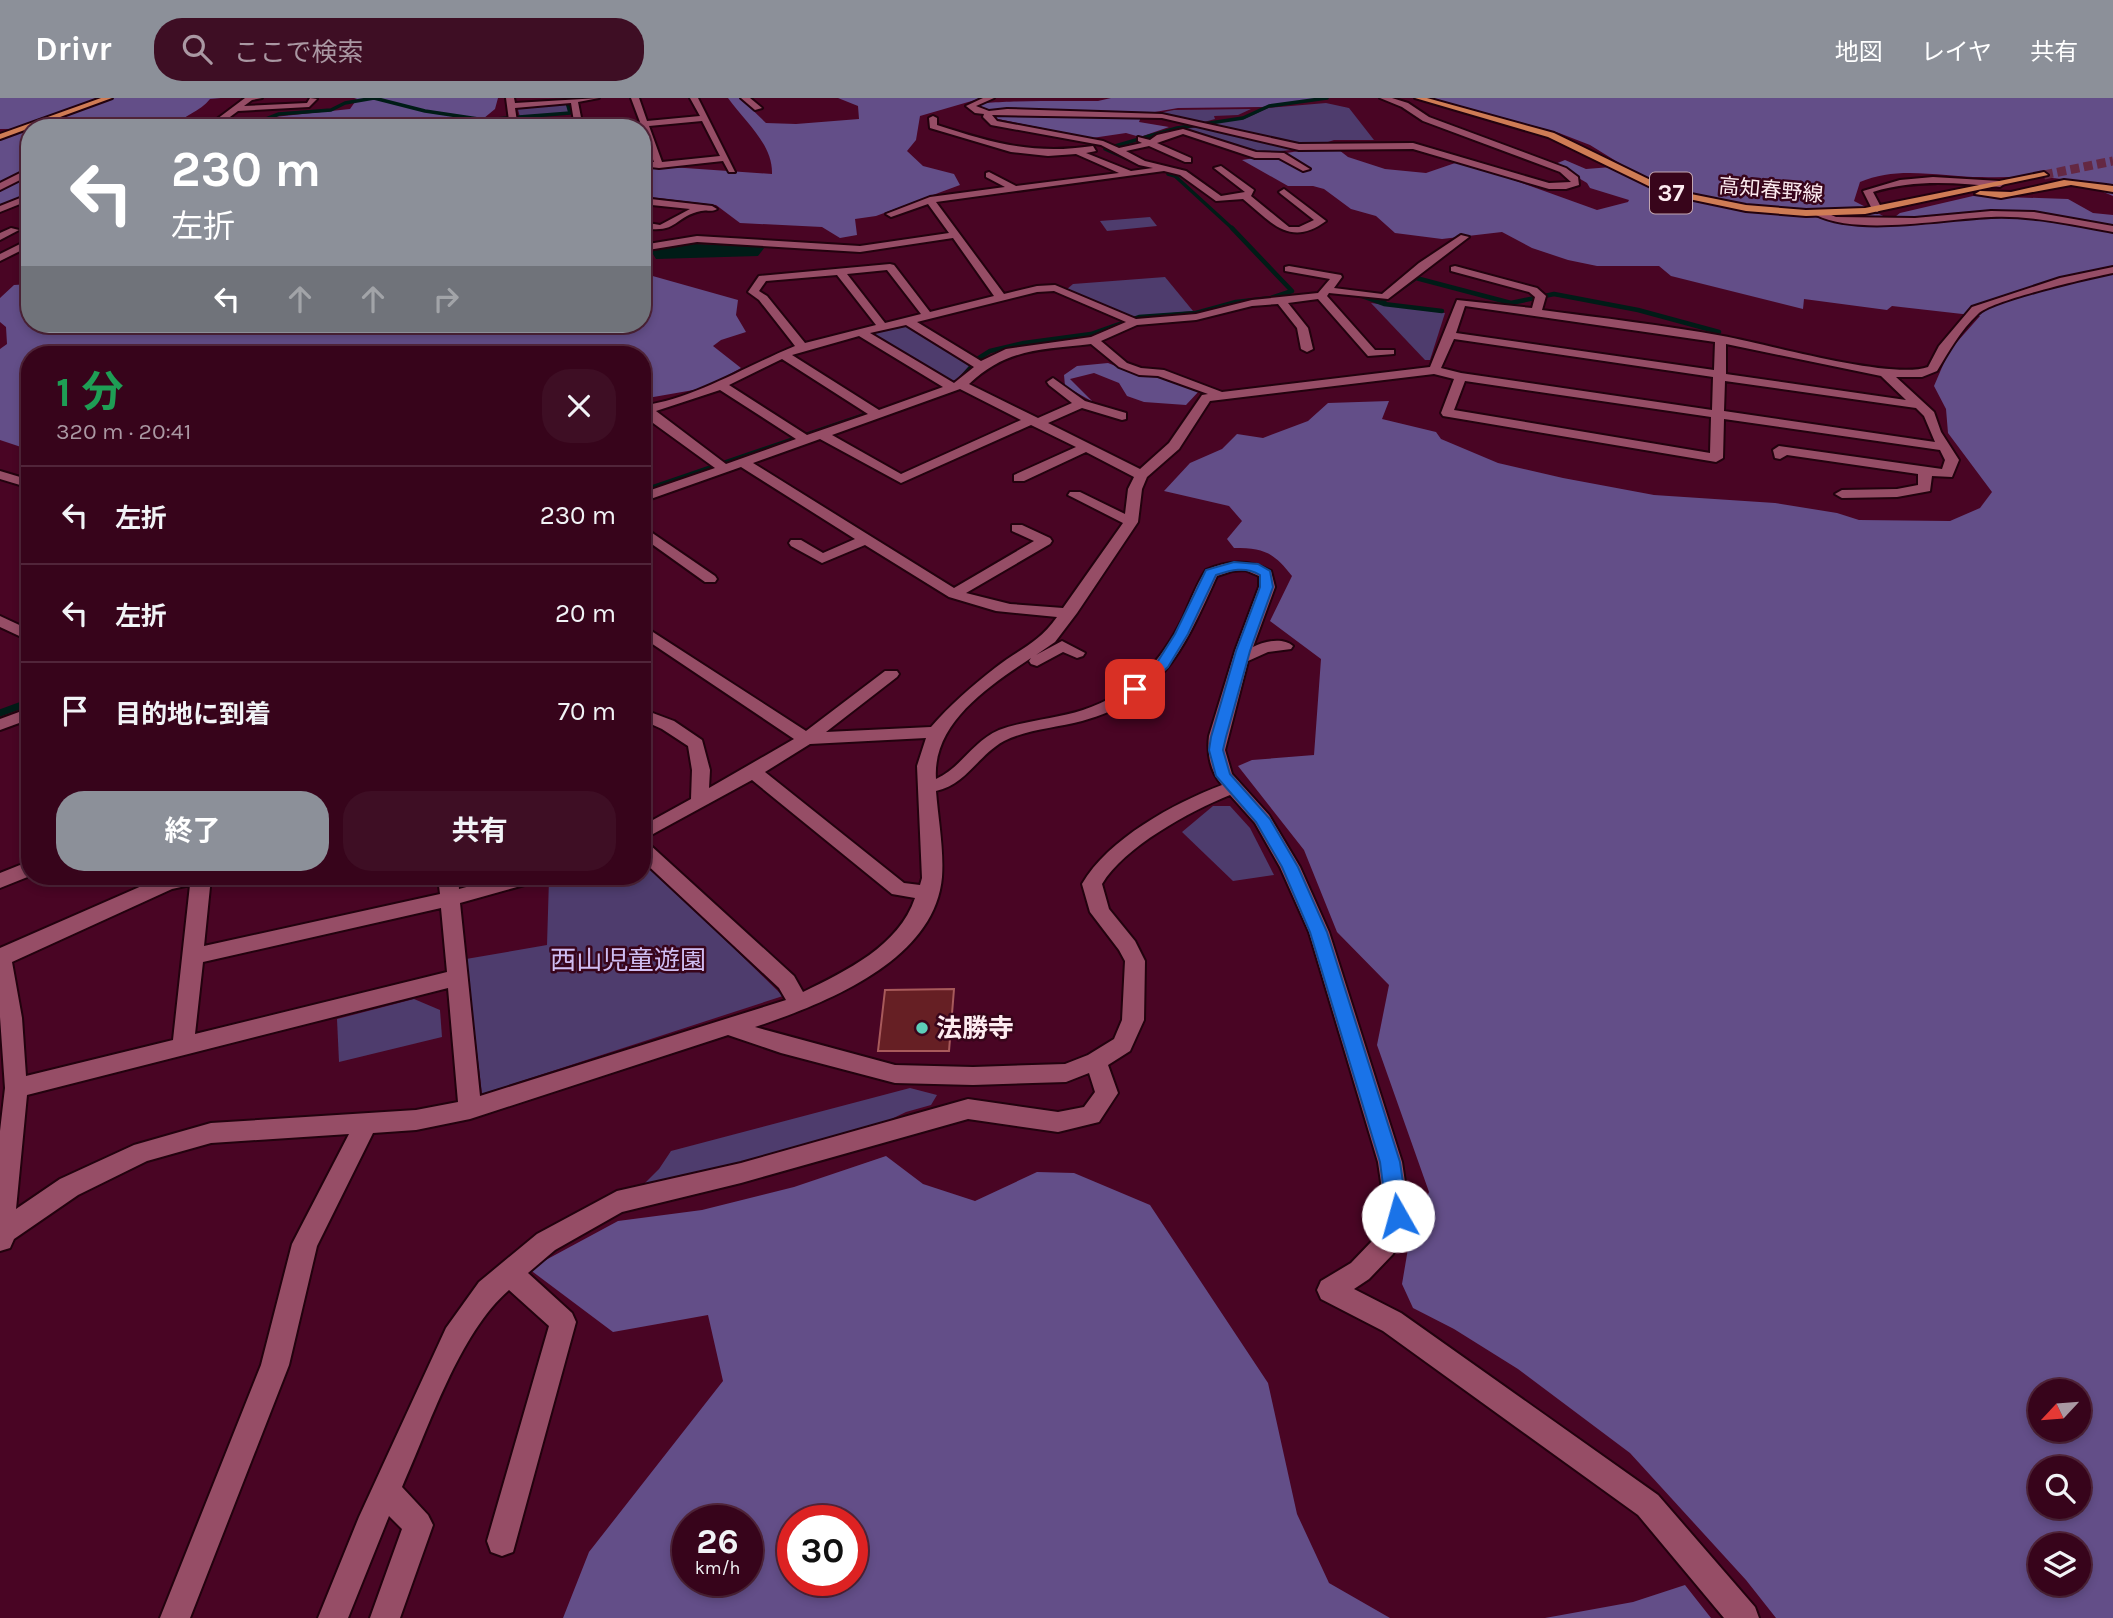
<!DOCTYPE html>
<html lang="ja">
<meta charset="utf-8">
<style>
:root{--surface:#37041b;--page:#3e0e24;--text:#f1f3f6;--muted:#aa98a3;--line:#51253a;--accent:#8c9099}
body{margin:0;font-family:Karla,"Noto Sans JP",sans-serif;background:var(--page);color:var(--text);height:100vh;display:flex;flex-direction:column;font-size:26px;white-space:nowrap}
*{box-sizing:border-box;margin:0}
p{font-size:23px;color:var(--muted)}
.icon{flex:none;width:38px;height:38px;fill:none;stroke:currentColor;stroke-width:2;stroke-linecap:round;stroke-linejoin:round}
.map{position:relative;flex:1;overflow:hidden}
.sheet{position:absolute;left:21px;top:248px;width:630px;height:539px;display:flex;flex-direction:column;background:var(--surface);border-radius:28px;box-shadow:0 4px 10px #0003,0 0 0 2px var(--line)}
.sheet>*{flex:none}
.guide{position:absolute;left:21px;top:21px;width:630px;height:214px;border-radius:28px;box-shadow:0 4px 10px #0003,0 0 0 2px var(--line);background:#8c9099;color:#fff;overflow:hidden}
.needle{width:46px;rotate:244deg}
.controls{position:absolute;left:2028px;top:1281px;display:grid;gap:14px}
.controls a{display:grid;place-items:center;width:63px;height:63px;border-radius:50%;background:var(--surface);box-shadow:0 4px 10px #0003,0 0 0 2px var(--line);font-size:35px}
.speed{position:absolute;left:672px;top:1407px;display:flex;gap:14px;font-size:35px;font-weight:700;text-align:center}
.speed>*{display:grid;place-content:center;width:91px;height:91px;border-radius:50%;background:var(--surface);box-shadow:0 4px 10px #0003,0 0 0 2px var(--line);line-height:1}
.speed small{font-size:18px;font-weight:400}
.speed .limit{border:10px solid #d22;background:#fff;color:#111}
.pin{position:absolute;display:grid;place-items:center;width:60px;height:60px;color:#fff;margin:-30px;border-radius:14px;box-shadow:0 4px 10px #0006}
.me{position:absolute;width:77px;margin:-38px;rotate:353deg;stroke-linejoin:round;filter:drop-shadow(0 0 5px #0008)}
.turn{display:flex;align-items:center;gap:24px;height:147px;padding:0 35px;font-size:32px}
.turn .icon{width:91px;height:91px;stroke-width:2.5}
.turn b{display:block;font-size:49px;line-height:60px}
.lanes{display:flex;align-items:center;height:66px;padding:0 35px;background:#0003;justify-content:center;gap:35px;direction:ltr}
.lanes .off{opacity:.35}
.round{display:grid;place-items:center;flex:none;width:74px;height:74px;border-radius:28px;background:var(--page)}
.head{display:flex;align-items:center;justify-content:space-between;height:119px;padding:0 35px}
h1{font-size:42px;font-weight:700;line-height:52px;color:#1e9e55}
.action{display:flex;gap:14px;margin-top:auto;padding:14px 35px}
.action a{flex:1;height:80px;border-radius:28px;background:var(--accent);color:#fff;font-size:28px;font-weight:700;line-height:80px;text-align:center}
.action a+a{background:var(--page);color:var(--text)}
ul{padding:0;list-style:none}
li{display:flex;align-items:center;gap:21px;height:98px;padding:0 35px;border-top:2px solid var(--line)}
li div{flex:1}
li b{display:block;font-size:26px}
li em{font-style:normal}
header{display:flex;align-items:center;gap:42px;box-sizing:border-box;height:98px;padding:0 35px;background:var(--accent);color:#fff}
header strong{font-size:33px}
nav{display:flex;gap:38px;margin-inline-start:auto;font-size:24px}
.search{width:490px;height:63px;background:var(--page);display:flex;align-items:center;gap:18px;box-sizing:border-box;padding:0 24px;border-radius:28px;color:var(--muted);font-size:26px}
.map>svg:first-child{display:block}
.green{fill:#4e3c6d}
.forest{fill:#634e88;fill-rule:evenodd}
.water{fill:#001c17}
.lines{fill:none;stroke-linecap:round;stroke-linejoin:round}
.stream-far3{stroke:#001c17;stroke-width:3.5}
.stream-far2{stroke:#001c17;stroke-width:4.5}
.stream-far1{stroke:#001c17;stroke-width:5}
.stream{stroke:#001c17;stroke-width:7}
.building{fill:#661f24;stroke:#a85a5b;stroke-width:2}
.primary-tunnel{stroke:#642843;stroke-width:9;stroke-dasharray:9 4.5;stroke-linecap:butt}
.minor-casing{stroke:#22020e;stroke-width:4}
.primary-casing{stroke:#22020e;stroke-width:4}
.minor{fill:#964d66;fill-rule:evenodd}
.primary{fill:#cf7c55;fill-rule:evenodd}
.route{fill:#1a73e8;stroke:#114b97;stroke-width:2}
.poi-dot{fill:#5dceb9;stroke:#38051b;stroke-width:2.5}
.labels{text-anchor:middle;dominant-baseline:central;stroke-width:5;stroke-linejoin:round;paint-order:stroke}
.far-street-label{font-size:21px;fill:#fdebf0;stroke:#38051b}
.shield{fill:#38051b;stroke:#c2a6b0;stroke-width:2}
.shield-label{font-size:24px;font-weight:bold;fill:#fdebf0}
.park-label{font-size:26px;fill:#d0bef3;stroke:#38051b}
.poi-label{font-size:26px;font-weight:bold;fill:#fdebf0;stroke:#38051b;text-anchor:start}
</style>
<header>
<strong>Drivr</strong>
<div class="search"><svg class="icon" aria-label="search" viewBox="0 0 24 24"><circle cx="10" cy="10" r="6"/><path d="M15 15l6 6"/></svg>ここで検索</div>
<nav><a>地図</a><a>レイヤ</a><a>共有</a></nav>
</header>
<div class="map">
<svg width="2113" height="1520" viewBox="0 0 2113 1520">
<rect width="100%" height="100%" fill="#490524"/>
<g class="green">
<polygon points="565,4 569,14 520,19 517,8"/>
<polygon points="1326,5 1349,10 1374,42 1334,42 1319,47 1300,47 1209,25 1244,21 1268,10"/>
<polygon points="1251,11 1238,17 1214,18 1215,21 1204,24 1159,15 1174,12"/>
<polygon points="1205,28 1302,51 1258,55 1185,31"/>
<polygon points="1150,119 1157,128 1107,133 1100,123"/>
<polygon points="1165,179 1193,213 1130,219 1066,192 1073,186"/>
<polygon points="1371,205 1445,215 1430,262 1425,262"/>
<polygon points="907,227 971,266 953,285 870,236"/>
<polygon points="1213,708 1230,708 1250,730 1274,777 1233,783 1182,734"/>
<polygon points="642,761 783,898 482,996 466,861 547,847 549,781 555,779 642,779"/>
<polygon points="414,901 440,912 442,939 339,964 337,921"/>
<polygon points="910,990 937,997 931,1007 906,1014 881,1026 639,1091 659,1071 671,1053"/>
</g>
<g class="forest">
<path d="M0 0H221L210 1C200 14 183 17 173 30L0 31Z"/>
<polygon points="354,0 498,0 495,11 472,30 249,30 274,19 350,11 357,1"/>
<path d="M728 0H740L766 25 796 26 859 21 858 8 838 0H982L920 18 916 42 907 53 923 68 954 76 960 87 876 118 855 121 857 137 840 140 822 129 740 125 716 107 642 98V67L772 76C773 46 745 24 728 0Z"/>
<path d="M1111 0H1324L1262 9 1178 10 1149 15 987 13 974 7C983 2 1079 3 1098 3Z"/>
<path d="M1432 0H2113V98C2102 94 2090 87 2078 84 2047 76 2014 80 1982 79 1942 79 1898 67 1860 84L1854 103 1891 122 1900 115 1973 98 2068 101 2093 115 2113 117V1520H1776L1746 1482 1630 1355 1518 1271 1454 1231 1413 1210 1402 1186 1411 1133 1429 1094 1377 947 1389 887 1337 834 1304 752 1238 668 1252 662 1314 657 1321 561 1270 523 1292 478C1273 454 1264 450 1234 450L1227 441 1242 423 1229 408 1164 393 1190 365 1222 351 1237 336 1263 340 1308 323 1328 305 1389 303 1382 321 1436 334 1441 341 1498 365 1563 380 1654 397 1775 405 1837 415 1859 422 1950 423 1980 410 1992 394 1948 335 1946 311 1934 288 1949 253 1980 218 1892 208 1887 212 1804 201 1803 211 1671 178 1659 168H1597L1568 162 1532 150 1502 134 1442 141 1395 135 1376 118 1351 111 1324 91 1313 88H1288L1242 62 1312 51 1339 52 1348 59 1385 71 1426 75 1461 63 1597 112 1628 104 1629 102 1590 90 1587 85 1555 66 1565 62 1586 71 1624 68 1590 47 1559 35ZM2040 1293H2079V1332H2040ZM2040 1370H2079V1409H2040ZM2040 1447H2079V1486H2040Z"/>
<polygon points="1002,15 1141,19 1139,24 1169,29 1140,39 1126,35 1092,40 993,20"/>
<polygon points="30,31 30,95 0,108 0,42"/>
<polygon points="642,175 738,202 736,217 746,234 721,242 713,248 741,270 705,290 642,301 642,257 30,257 30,352 0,342 0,251 7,246 6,229 0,224 0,200 14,187 30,186 30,226 642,226"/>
<polygon points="1108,265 1139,277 1157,277 1200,292 1186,307 1144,304 1127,298 1119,285 1094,275 1070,281 1093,304 1065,288 1064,277 1077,268"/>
<path d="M886 1058 923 1086 975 1103 1037 1074 1074 1075 1150 1107 1268 1285 1297 1416 1329 1485 1390 1520H563L589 1454 723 1283 708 1217 613 1234 529 1171 618 1123 702 1112 794 1089ZM688 1423H747V1482H688ZM793 1423H852V1482H793Z"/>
<polygon points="1685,1487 1711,1520 1545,1520 1633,1504"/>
</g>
<polygon class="water" points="695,146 765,149 758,158 656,161 651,153"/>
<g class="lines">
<g class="stream-far3">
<polyline points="519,19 570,15 567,4"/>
<polyline points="243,30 279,16 331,12 345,5 374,0 425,13 485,22 507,20"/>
<polyline points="1150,71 1105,51 1177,30 1243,20 1269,8 1327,0"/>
<polyline points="1168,76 1175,78 1233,131"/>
</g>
<g class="stream-far2">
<polyline points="1359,197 1384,206 1442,213"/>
<polyline points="1382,204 1416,180 1511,205 1554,196 1638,212 1719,234"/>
<polyline points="959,283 979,260 990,253 1024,245 1091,236 1139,219 1196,215 1236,204 1271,200 1292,193 1232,130"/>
</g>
<polyline class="stream-far1" points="642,393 865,317"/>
<polyline class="stream" points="0,615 30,604"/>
</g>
<polygon class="building" points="954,891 949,953 878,953 885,892"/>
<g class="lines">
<polyline class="primary-tunnel" points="2044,77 2113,63"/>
<defs>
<g id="minor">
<polygon points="245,0 262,0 252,2 244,8 307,5 310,0 317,1 309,9 238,13 215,30 205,30"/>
<polygon points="506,0 514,0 515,5 599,0 578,4 583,30 575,30 571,5 515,10 518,30 510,30"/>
<path d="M631 0H639L647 23 700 18 690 0H698L735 74H729L723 63 659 70 642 68V62L654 64 641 29 600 30 640 24ZM702 23 720 58 662 64 649 28Z"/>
<polygon points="741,0 750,0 762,10 755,12"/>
<path d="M983 0H994L976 8 989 13 1007 11 1162 16 1299 46 1413 45 1549 85 1571 84 1560 74 1423 23 1402 9 1380 0H1392L1408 5 1429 19 1566 70 1578 79 1579 87 1566 91H1549L1413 51 1299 52 1162 20 992 17 997 23 1103 43 1119 50 1142 45 1138 43V39L1150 42 1157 37 1183 31 1256 54 1284 55 1310 71 1303 73 1279 60H1255L1183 36 1157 45 1191 60V64H1185L1149 48 1126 53 1145 63 1186 73 1221 98 1245 94 1214 70 1221 68 1254 92 1251 98 1289 129H1299L1314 122 1281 96 1279 94 1284 91 1326 123C1290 150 1271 124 1243 101L1216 103 1180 77 1164 73 936 104 1004 196 1037 188 1055 187 1136 221 1196 216 1252 202 1318 195 1330 181 1285 173V169L1289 168 1341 177 1342 179 1334 190 1382 196 1419 165 1461 137 1469 139 1388 201 1329 195 1327 198 1375 252H1394V256L1368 258 1318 201 1288 205 1308 230 1313 251 1307 254 1301 251 1297 230 1278 206 1252 208 1196 222 1137 227 1101 243 1127 265 1141 270 1164 272 1222 294 1430 269 1457 202 1532 210 1535 199 1529 194 1451 173V169L1455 168 1537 190 1546 198 1542 212C1602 220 1663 227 1723 238 1768 246 1891 282 1928 269L1939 248 1972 209 2060 180 2113 169V175C2089 180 1992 202 1978 216 1960 233 1949 253 1937 273L1922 279H1896L1934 314 1941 334 1959 362 1952 379 1932 378 1930 393 1897 399 1842 400 1835 396 1842 392 1897 391 1918 387V376L1787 357 1780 361 1775 360 1773 352 1779 348 1942 371 1945 362 1940 352 1724 321 1723 360 1716 364 1443 318 1441 315 1454 281 1434 276 1210 303 1179 351 1147 379 1142 391 1138 424 1077 515 1055 544 1036 557 1062 543 1085 555 1083 558 1077 560 1063 554 1037 568 1031 566 1029 563 1031 560C989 588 932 625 936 681 961 670 973 643 999 632 1026 622 1056 621 1083 612 1131 596 1161 565 1183 520 1190 504 1196 487 1206 472 1228 462 1249 461 1271 473L1275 489 1253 549C1264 543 1283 539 1293 548L1291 551 1268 554 1248 563 1225 652 1232 676 1269 717 1300 769 1329 834 1402 1064 1410 1118 1393 1156 1369 1181 1354 1191 1401 1215 1658 1397 1755 1509 1759 1520H1724L1638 1417 1383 1233 1321 1201 1317 1192 1321 1183 1351 1165 1375 1140 1386 1118 1378 1064 1309 834 1280 769 1255 725 1230 697C1190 713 1124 749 1102 786L1109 811 1135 843 1145 863 1144 922 1130 953 1108 967 1118 995 1099 1024 1058 1034 968 1021 741 1085 622 1114 555 1152 528 1175 572 1215 576 1224 513 1454 502 1458 491 1454 487 1443 549 1228 509 1192C459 1235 429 1329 402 1389L428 1417 433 1427 400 1520H370L402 1431 389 1418 348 1520H318L359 1419 446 1230 479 1184 537 1136 617 1093 741 1065 968 1001 1058 1014 1084 1009 1095 994 1089 975 1066 984 973 987 895 985 781 955 728 937 470 1021 416 1032 373 1035 317 1148 289 1267 190 1520H160L261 1267 292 1146 349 1036 211 1045 147 1063 78 1097 14 1141 10 1150 0 1153V1033L5 990 0 919V850L160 780 211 779 204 848 440 796 438 779H458L459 791 504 779H538L535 784 460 805 480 998 786 902 779 890 642 762V744L649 746 794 878 803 894C846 873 899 848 915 800L892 796 752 682 642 742V728L691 701 692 672 688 648 662 631 642 622V611L674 623 702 642 710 672 709 690 794 641 642 539V527L806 633 885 573H897L899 576 897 579 826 634 931 629C950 607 972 588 995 570 1019 551 1038 546 1057 519L996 513 949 499 865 447 822 465 791 448 789 445 791 442H801L823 455 855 441 741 369 642 404V395L715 370 642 317V308C696 300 746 268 795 248L759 202 748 194 759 178 890 166 894 167 930 214 994 198 953 140 860 154 697 144 642 153V147L697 138 860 148 949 135 928 106 891 119 886 116 930 99 1005 89 986 79V75L989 74 1016 88 1119 75 1076 56 1048 58 1011 54 930 30 929 20 933 18 937 20V27C993 45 1033 57 1093 48L1096 53 1086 55 1131 73 1153 70 1139 67 1101 47 991 27 983 19 984 16 975 15 966 8ZM887 172 921 216 885 225 847 176ZM837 177 876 227 805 245 767 198 759 193 766 183ZM1054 193 1126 224 1091 239 1006 251 981 263 917 224 1037 194ZM1465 208 1715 244 1714 272 1456 235ZM906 227 974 269 954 285 870 235ZM859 238 943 289 879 312 792 257ZM1454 241 1713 279 1712 312 1461 275 1441 270ZM1091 246 1119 269 1139 277 1158 278 1208 296 1202 297 1169 345 1140 371 1048 325 1082 310 1122 322 1126 321V315L1085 303 1053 280 1047 284 1049 287 1072 305 1038 320 969 286C1007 250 1041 252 1091 246ZM1726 246 1881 278 1906 302 1726 276ZM782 261 868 316 807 337 729 287ZM1465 283 1711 319 1710 355 1454 312ZM1725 283 1916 310 1924 318 1935 344 1724 313ZM960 291 1021 322 901 376 832 337ZM720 292 796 341 726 366 656 313ZM1031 327 1076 349 1014 377V383H1024L1086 354 1134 379 1128 391 1125 416 1080 394H1070L1068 397 1123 425 1063 510 1010 506 966 495 1050 446 1052 443 1050 440 1022 427H1012V433L1034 443 954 490 753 365 820 341 901 385ZM1232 473 1245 472 1259 478V489L1235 553 1209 638C1207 655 1210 673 1222 687 1174 705 1108 741 1082 786L1090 814 1119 852 1125 863 1122 922 1114 941 1088 957 1065 966 973 969 895 967 755 929C824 906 935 863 942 779 944 751 938 720 936 693 967 686 978 657 1004 643 1028 631 1056 630 1082 623 1164 601 1185 548 1217 478ZM926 640 917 668 922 780 920 787 904 785 765 674 810 646ZM190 787 173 942 26 978 22 920 12 864 172 791ZM441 810 447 874 195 936 203 864ZM448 890 458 1004 416 1012 211 1025 134 1047 60 1081 16 1111 27 997Z"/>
<polygon points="46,21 69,28 70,30 58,30 43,25"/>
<polygon points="30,70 30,77 0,92 0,85"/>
<path d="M1933 79 2000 83 2004 86 2000 89C1957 85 1915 81 1873 94L1882 111 1877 114 1872 111 1863 93 1900 82Z"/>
<polygon points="30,96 30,102 0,114 0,108"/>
<path d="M642 100 712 108 717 111C710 115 708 111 701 113 673 119 679 136 642 130V124L660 127 690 111 642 106Z"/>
<path d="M1819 112 1836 119 1915 120 1991 113 2034 114 2113 128V134C2072 127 2032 117 1991 119 1942 121 1859 138 1816 117V113Z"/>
<polygon points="11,130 19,132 0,142 0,135"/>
<polygon points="30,141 30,148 0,163 0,156"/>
<polygon points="0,373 30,382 30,390 0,381"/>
<polygon points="642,428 715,478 717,481 715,484 705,484 642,439"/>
<polygon points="0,518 30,532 30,543 0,529"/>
<polygon points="30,610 30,621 0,632 0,621"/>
<polygon points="30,763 30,778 0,790 0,775"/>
</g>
<g id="primary">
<polygon points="101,0 112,0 0,41 0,36"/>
<polygon points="1415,0 1427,0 1554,35 1671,92 1746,107 1806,112 1865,110 2044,74 2048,77 1865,116 1806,118 1746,113 1665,96 1548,39"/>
<polygon points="2064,82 2106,87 2113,88 2113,94 2071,87 2001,100 1975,96 1980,93 2011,94"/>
</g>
</defs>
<use href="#minor" class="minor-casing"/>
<use href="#primary" class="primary-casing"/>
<use href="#minor" class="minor"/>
<use href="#primary" class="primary"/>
</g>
<path class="route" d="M1234 464 1258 466 1270 473 1273 489 1250 553 1226 639 1223 652 1230 676 1270 721 1298 769 1327 834 1400 1064 1408 1118 1405 1124 1398 1127 1390 1124 1387 1118 1380 1064 1310 834 1282 769 1256 724 1216 678 1209 652 1211 639 1236 553 1260 489V477C1245 468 1231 472 1216 477L1188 536 1168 569 1140 594H1131L1129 591 1156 566 1175 536 1206 472Z"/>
<circle class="poi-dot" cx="922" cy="930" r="7"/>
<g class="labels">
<g class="far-street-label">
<text transform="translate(1771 92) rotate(5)">高知春野線</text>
</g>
<rect class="shield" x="1650" y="74.5" width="42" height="41" rx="5"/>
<g class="shield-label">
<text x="1671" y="95">37</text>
</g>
<g class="park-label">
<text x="628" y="862">西山児童遊園</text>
</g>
<g class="poi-label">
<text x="936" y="930">法勝寺</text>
</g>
</g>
</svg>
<div class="controls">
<a><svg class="needle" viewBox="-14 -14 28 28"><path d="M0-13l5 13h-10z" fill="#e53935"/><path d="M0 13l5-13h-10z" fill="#aa98a3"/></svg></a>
<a><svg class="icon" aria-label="search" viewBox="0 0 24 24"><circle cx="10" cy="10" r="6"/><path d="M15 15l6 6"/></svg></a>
<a><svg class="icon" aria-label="layers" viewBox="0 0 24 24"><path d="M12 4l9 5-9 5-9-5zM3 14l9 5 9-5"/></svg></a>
</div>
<div class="speed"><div>26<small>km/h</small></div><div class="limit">30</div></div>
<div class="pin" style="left:1135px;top:591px;background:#d93025"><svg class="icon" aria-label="arrive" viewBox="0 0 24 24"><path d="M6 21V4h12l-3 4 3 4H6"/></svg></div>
<svg class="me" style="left:1398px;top:1118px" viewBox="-20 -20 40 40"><circle r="19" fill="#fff"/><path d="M0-13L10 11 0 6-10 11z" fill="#1a73e8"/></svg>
<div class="guide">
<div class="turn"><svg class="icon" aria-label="left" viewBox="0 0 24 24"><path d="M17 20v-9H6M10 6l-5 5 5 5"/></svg><div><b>230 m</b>左折</div></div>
<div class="lanes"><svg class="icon" aria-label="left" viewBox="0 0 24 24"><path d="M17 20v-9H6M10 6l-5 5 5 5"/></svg><svg class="icon off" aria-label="ahead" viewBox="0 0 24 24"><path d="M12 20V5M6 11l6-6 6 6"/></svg><svg class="icon off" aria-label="ahead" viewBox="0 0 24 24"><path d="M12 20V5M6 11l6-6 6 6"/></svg><svg class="icon off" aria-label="right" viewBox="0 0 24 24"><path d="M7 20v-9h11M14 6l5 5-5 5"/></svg></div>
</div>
<section class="sheet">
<div class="head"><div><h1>1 分</h1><p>320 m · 20:41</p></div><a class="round"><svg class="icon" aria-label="close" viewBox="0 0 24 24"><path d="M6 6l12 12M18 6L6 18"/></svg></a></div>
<ul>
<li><svg class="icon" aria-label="left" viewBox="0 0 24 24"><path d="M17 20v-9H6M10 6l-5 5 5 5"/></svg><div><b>左折</b></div><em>230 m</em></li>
<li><svg class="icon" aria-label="left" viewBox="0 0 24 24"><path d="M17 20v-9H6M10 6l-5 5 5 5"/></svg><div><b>左折</b></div><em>20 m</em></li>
<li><svg class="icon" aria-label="arrive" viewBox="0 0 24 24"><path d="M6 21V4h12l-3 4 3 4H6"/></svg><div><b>目的地に到着</b></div><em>70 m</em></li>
</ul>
<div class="action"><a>終了</a><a>共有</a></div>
</section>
</div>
